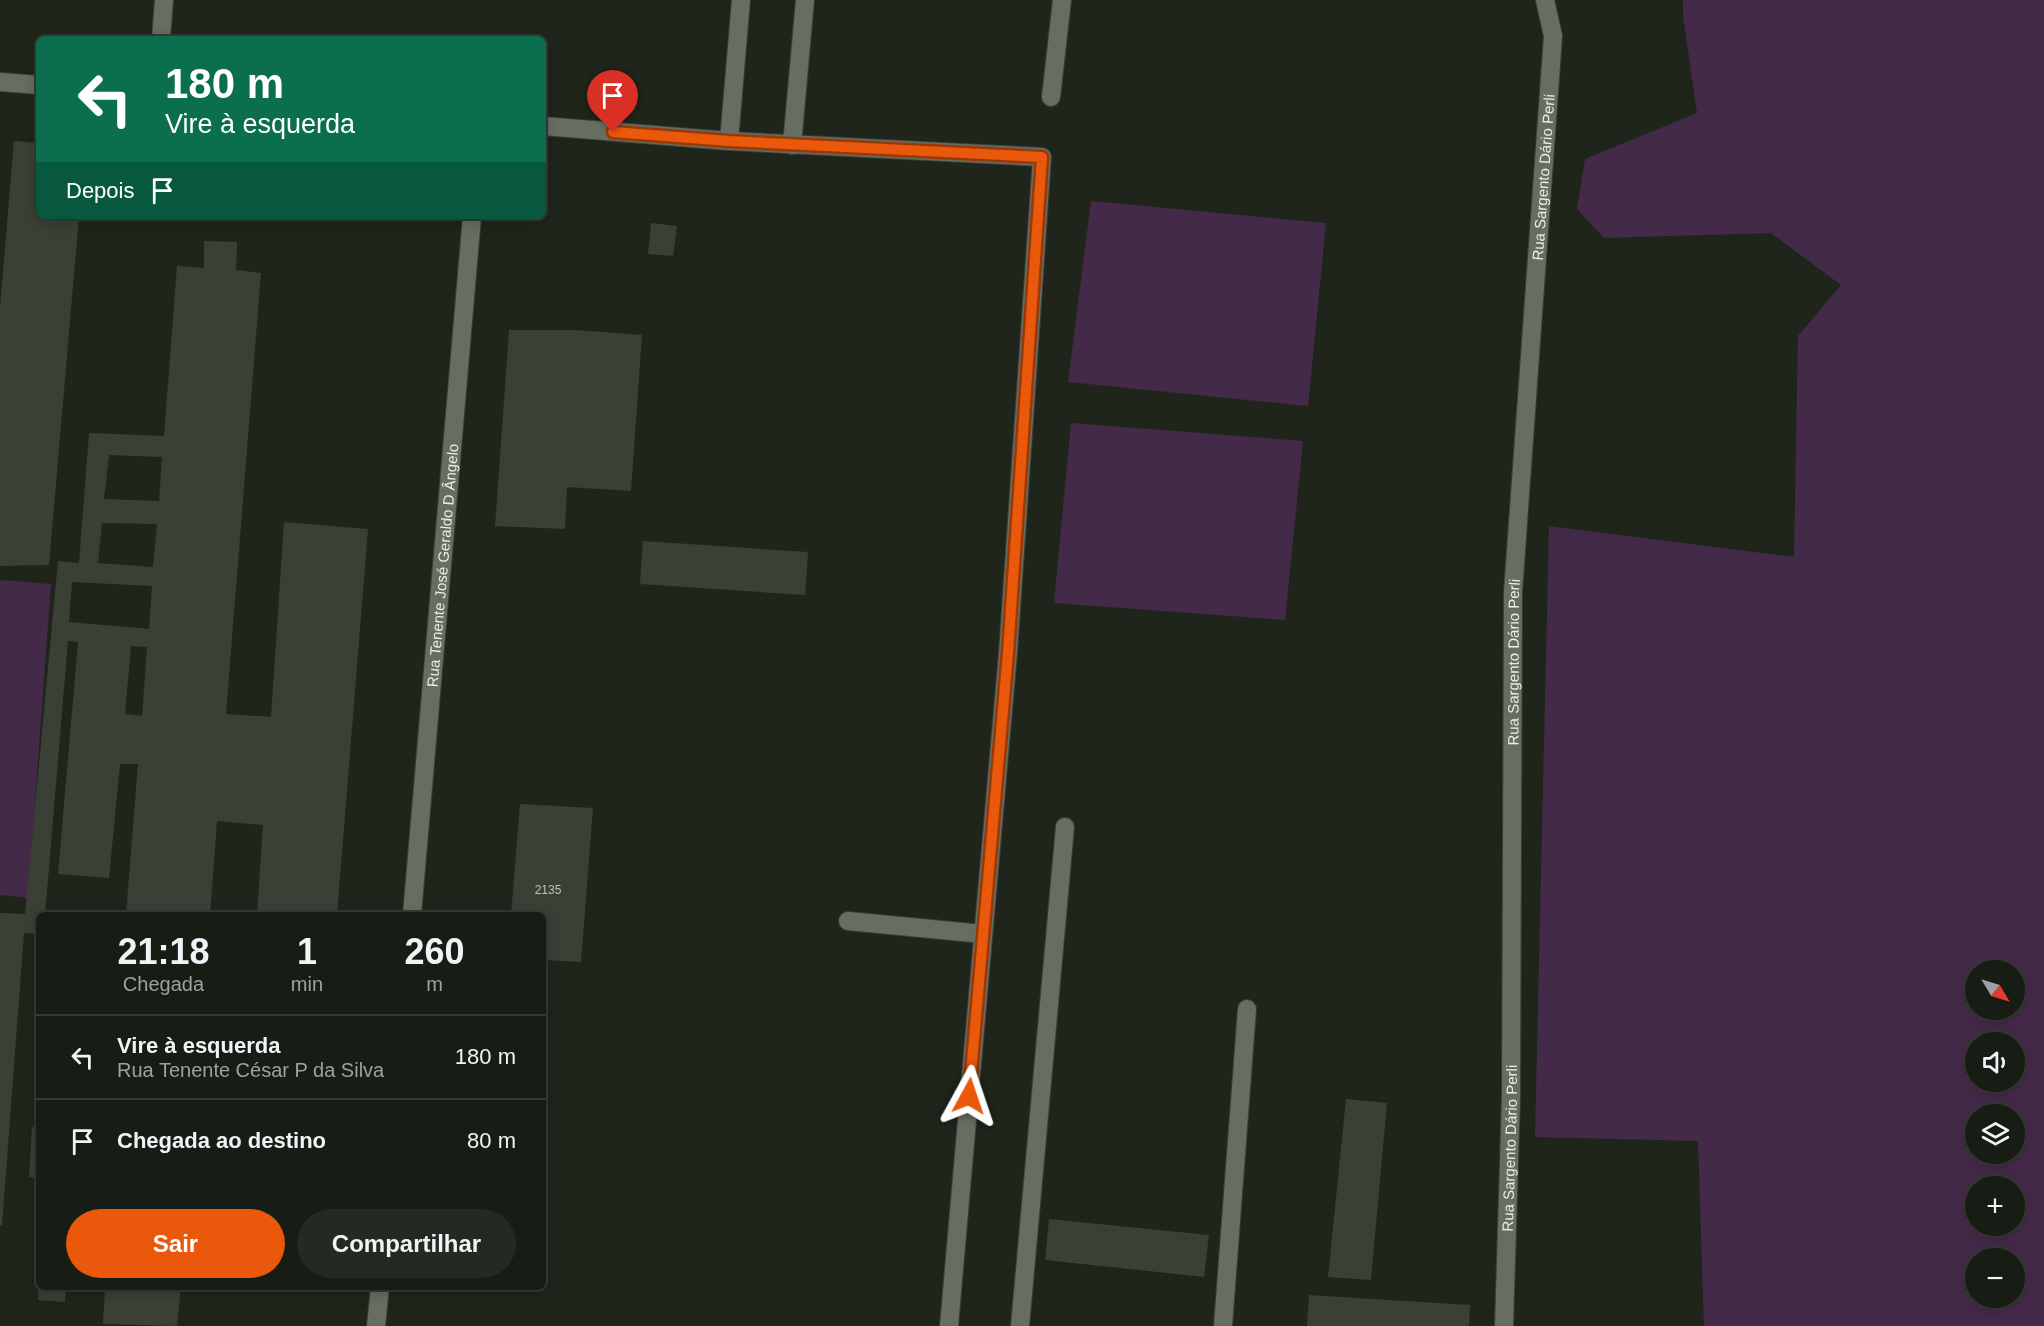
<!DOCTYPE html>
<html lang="pt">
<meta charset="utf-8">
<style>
:root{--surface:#171c14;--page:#242922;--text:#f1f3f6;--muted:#9ea1a0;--line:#363a34;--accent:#ea580c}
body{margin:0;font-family:Helvetica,sans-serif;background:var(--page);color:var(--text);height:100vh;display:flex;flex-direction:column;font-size:22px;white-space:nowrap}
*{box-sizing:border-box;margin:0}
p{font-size:20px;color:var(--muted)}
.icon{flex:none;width:33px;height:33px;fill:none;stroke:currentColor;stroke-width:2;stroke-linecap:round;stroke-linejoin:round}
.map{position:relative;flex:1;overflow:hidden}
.sheet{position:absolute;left:36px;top:912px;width:510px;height:378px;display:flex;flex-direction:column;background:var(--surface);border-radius:9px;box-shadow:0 3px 15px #0003,0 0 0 2px var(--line)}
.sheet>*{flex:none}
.banner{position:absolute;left:36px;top:36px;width:510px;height:183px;border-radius:9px;box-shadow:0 3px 15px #0003,0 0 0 2px var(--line);background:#0b6e4f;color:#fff;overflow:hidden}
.needle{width:39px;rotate:128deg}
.controls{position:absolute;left:1965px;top:960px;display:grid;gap:12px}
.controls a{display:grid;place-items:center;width:60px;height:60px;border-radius:50%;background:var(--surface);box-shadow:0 3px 15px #0003,0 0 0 2px var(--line);font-size:30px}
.pin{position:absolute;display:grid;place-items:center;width:51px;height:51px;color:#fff;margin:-62px -26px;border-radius:50% 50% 50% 0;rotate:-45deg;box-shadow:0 0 6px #0007}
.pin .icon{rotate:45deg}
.me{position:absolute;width:66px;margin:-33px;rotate:5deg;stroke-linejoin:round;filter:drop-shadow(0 0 4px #0008)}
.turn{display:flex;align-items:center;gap:21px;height:126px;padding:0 30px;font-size:27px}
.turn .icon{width:78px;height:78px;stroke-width:2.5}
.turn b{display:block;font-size:42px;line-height:51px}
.then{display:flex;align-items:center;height:57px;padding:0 30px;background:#0003;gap:12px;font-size:22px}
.eta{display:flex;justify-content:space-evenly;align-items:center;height:102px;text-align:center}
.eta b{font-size:36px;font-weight:700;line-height:42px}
.button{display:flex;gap:12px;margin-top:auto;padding:12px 30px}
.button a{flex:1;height:69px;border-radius:36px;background:var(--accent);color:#fff;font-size:24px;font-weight:700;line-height:69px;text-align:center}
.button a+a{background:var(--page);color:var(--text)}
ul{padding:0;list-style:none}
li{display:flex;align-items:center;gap:18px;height:84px;padding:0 30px;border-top:2px solid var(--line)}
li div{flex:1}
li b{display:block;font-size:22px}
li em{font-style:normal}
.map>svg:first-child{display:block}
.green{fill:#442a49;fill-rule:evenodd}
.building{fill:#3a4036;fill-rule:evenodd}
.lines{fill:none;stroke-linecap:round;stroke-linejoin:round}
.minor-casing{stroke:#3a3f38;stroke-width:20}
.minor{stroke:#666d61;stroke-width:18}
.route-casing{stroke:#983908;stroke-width:15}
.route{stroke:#ea580c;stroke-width:10}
.labels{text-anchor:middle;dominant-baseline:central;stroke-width:4.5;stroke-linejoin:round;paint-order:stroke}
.number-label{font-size:12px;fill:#bec2bb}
.street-label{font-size:15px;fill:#eaeee7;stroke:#1f251b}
</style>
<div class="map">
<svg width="2044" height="1326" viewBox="0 0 2044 1326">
<rect width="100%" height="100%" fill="#1f251b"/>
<g class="green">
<path d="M1683 0H2044V1326H1704L1698 1141 1535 1137 1549 526 1794 557 1798 336 1841 285 1771 233 1604 238 1577 209 1585 159 1697 113 1683 15ZM1976 970H2014V1010H1976ZM1976 1042H2014V1082H1976ZM1976 1114H2014V1154H1976ZM1976 1186H2014V1226H1976ZM1976 1258H2014V1298H1976Z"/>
<polygon points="1091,201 1326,223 1308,406 1068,382"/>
<polygon points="1071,423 1303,441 1285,620 1054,603"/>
<polygon points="0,580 51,584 28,898 0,895"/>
</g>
<g class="building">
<polygon points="14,141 39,143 39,216 79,216 49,565 0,566 0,309"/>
<polygon points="651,223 677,226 673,256 648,254"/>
<path d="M204 241 237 242 236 270 261 273 226 714 271 717 284 522 368 529 337 915H257L263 825 217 821 210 915H126L138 764H120L109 878 58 874 78 642 68 641 45 915H39V934L24 933 2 1225H0V913L25 914 58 561 79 563 89 433 164 436 177 266 204 268ZM109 455 162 457 159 501 104 499ZM102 523 157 524 153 567 98 563ZM72 582 152 586 149 629 69 622ZM131 646 147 647 142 716 125 714Z"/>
<polygon points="509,330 575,330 642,335 631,491 567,487 565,529 495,526"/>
<polygon points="643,541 808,552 805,595 640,584"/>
<polygon points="520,804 593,808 581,962 543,960 543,915 511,915"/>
<polygon points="1346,1099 1387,1103 1371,1280 1328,1277"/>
<polygon points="32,1127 39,1127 39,1178 29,1177"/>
<polygon points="1049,1219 1209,1235 1204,1277 1045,1260"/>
<polygon points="39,1287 66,1287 65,1302 38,1300"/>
<polygon points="105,1287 181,1287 177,1326 103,1324"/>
<polygon points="1309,1295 1470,1305 1469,1326 1307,1326"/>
</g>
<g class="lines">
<defs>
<g id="minor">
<polyline points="161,39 164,0"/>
<polyline points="0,82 39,85"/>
<polyline points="1051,97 1062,0"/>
<polyline points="543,126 729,141 1042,157 1008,653 949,1326"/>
<polyline points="729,141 741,0"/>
<polyline points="792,145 805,0"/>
<path id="s1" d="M412 915 472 216"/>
<polyline points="848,921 983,934"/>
<polyline points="376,1326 380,1287"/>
<polyline points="1020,1326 1065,827"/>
<polyline points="1223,1326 1247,1009"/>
<path id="s2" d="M1504 1326 1511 1096 1513 592 1553 36 1545 0"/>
</g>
</defs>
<use href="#minor" class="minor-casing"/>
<use href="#minor" class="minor"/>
</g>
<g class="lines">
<defs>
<polyline id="route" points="613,132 729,141 1042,157 1008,653 969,1096"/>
</defs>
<use href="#route" class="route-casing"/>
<use href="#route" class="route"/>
</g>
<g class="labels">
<g class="number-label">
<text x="548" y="890">2135</text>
</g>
<g class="street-label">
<text stroke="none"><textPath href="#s2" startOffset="1150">Rua Sargento Dário Perli</textPath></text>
<text stroke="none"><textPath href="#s1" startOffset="351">Rua Tenente José Geraldo D Ângelo</textPath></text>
<text stroke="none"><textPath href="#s2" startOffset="664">Rua Sargento Dário Perli</textPath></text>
<text stroke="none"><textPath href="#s2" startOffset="178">Rua Sargento Dário Perli</textPath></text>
</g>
</g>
</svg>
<div class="controls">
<a><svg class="needle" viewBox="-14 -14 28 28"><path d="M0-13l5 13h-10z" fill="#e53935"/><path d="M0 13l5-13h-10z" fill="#9ea1a0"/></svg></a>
<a><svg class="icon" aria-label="sound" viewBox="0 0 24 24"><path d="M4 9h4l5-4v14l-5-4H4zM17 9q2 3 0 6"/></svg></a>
<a><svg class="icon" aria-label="layers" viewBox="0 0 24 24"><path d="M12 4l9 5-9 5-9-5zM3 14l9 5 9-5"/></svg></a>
<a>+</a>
<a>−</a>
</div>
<div class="pin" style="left:613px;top:132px;background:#d93025"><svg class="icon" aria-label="arrive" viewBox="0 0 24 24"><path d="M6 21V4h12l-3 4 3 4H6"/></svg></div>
<svg class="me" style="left:969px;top:1096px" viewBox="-20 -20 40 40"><path d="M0-17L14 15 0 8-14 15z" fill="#ea580c" stroke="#fff" stroke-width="4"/></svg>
<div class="banner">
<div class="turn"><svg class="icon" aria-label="left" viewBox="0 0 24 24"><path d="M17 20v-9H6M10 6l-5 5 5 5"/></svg><div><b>180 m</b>Vire à esquerda</div></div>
<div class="then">Depois<svg class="icon" aria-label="arrive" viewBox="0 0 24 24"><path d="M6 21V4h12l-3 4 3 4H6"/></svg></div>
</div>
<section class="sheet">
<div class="eta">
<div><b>21:18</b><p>Chegada</p></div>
<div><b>1</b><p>min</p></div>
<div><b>260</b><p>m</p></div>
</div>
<ul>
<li><svg class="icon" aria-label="left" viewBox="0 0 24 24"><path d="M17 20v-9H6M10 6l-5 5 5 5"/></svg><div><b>Vire à esquerda</b><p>Rua Tenente César P da Silva</p></div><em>180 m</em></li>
<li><svg class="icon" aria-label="arrive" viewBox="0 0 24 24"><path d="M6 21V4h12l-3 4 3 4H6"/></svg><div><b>Chegada ao destino</b></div><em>80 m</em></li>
</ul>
<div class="button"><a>Sair</a><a>Compartilhar</a></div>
</section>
</div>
